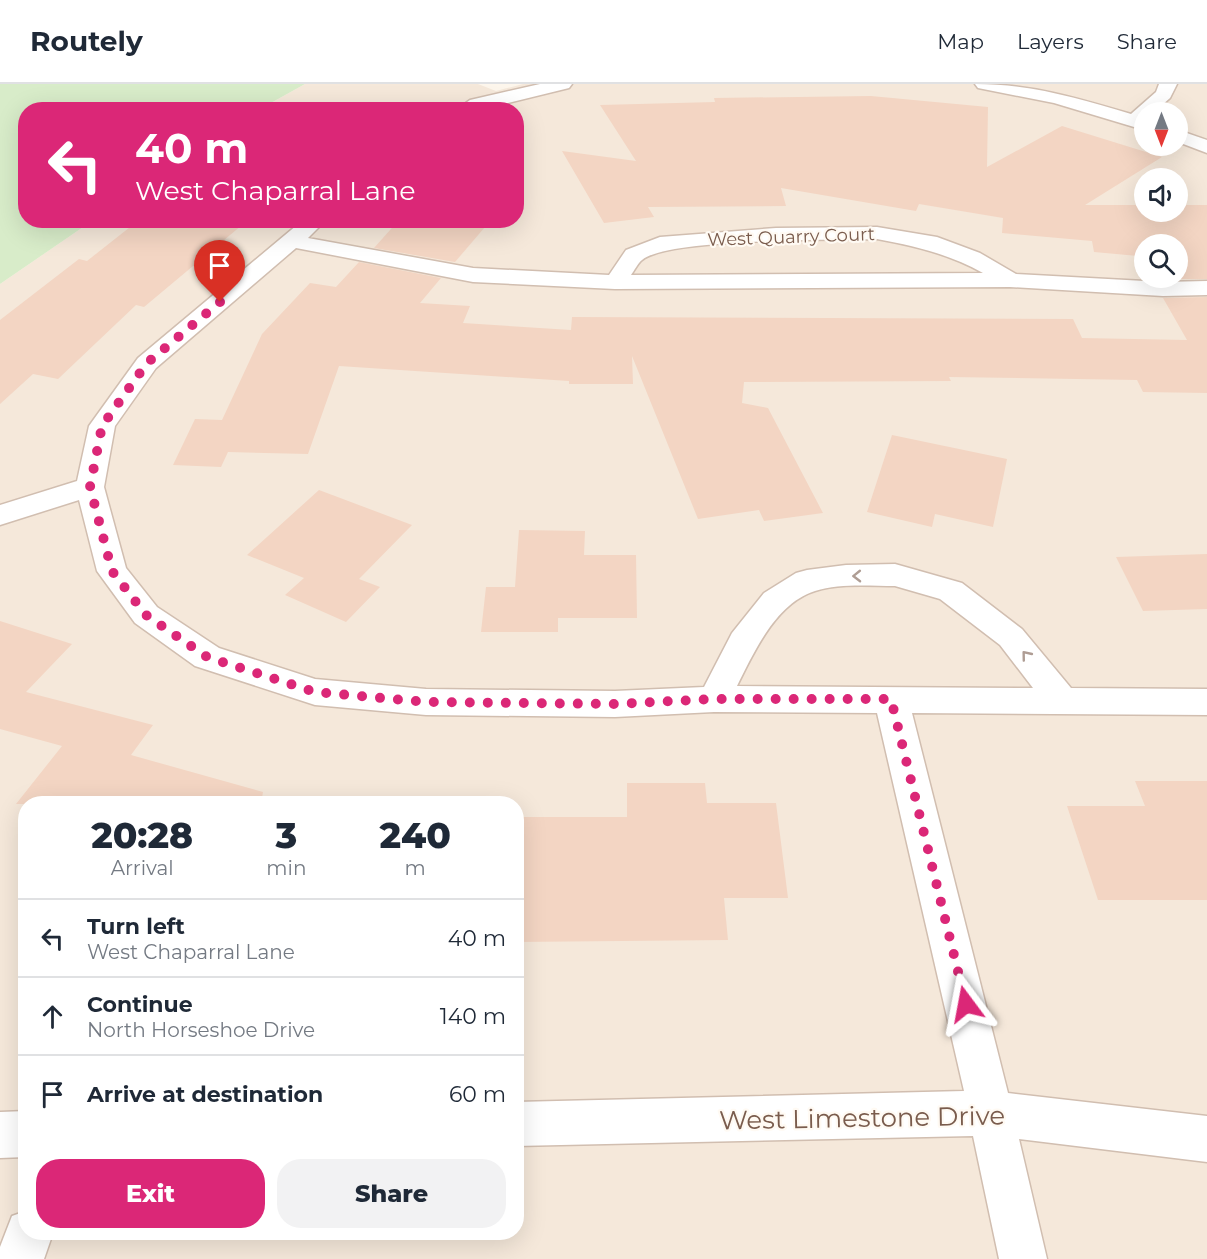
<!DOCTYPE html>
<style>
:root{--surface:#fff;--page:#f2f2f3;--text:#1f2937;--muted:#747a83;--line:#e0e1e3;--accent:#db2777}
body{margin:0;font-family:Montserrat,sans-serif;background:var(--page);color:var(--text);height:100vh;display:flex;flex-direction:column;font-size:22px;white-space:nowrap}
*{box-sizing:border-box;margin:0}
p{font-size:20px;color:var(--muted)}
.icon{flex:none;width:33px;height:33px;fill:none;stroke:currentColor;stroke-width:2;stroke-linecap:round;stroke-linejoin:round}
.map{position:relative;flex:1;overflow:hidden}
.sheet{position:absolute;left:18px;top:712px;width:506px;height:444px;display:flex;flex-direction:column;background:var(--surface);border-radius:24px;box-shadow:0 6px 24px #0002}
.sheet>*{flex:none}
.guide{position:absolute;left:18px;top:18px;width:506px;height:126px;border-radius:24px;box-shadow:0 6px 24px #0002;background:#db2777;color:#fff;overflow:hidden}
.needle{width:39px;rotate:180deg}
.fabs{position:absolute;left:1134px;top:18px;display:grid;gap:12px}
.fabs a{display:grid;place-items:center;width:54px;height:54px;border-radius:50%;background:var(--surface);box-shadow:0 6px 24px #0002;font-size:30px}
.pin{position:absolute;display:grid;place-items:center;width:51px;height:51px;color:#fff;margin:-62px -26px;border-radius:50% 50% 50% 0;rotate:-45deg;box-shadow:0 0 6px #0007}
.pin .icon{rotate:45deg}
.me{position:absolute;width:66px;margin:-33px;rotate:347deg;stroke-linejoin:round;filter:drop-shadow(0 0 4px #0008)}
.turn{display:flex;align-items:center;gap:21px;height:126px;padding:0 18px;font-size:27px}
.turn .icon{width:78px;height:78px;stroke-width:2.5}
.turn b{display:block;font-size:42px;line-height:51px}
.eta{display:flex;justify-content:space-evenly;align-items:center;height:102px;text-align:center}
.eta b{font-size:36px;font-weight:800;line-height:42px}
.action{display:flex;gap:12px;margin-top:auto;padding:12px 18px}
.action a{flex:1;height:69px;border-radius:24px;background:var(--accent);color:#fff;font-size:24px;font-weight:800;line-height:69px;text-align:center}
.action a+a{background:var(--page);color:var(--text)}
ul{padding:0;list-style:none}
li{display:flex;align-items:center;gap:18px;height:78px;padding:0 18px;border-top:2px solid var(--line)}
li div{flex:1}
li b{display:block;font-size:22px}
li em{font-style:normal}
header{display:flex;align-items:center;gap:36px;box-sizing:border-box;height:84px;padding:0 30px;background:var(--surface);border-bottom:2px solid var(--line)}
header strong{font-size:28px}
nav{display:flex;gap:33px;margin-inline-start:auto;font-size:21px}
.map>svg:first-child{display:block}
.residential{fill:#f5e8da;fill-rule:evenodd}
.green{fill:#d8ecc9}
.building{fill:#f3d5c3}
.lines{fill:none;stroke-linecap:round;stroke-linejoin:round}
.minor-casing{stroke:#d1beb0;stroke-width:3}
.minor{fill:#fff;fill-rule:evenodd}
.oneway{stroke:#af9d94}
.route{stroke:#db2777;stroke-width:10;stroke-dasharray:0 18}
.labels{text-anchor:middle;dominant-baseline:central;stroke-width:4.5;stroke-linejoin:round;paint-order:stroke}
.far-street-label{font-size:18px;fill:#7a5c4d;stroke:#fffaf3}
.near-street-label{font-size:26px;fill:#7a5c4d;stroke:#fffaf3}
</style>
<header>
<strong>Routely</strong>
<nav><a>Map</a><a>Layers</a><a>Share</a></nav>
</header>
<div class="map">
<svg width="1207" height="1175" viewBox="0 0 1207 1175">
<rect width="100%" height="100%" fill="#fdf6ec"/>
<path class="residential" d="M305 0H478L496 7 523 0H1207V1175H0V200L92 137 516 136V26L260 25ZM1144 28H1178V62H1144ZM1144 94H1178V128H1144ZM1144 160H1178V194H1144ZM26 720H516V1149H26Z"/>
<polygon class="green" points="0,0 305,0 260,25 26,26 26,136 92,137 0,200"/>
<g class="building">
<polygon points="871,12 988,23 987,83 1062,42 1162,73 1085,121 1144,121 1144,128 1178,128 1178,121 1207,121 1207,195 1151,195 1178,194 1178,160 1144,160 1144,183 1138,172 1094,168 1092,157 1002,149 1003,134 919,120 916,127 781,104 786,122 648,123 654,133 604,139 562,67 636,77 600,21 715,18 714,14"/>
<polygon points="139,136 248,136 144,223 136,221 58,295 33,290 0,320 0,236 79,175 87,177"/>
<polygon points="399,136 491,136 455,178 374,164"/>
<polygon points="359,178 441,194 420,219 470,222 463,239 571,246 572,233 1073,235 1082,254 1187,256 1163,214 1207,213 1207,309 1143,308 1137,296 949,293 951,297 744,298 742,319 768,324 823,429 764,437 759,426 698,435 632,272 633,300 569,300 569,297 339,282 308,370 228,368 221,383 173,381 195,335 222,336 262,250 310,199 336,203"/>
<polygon points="892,351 1007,375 993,443 935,430 932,443 867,428"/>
<polygon points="319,406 412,441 359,495 380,503 346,538 285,511 304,494 247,471"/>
<polygon points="519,446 585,447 584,471 636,471 637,534 558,534 558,548 481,548 486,503 515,503"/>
<polygon points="1207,470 1207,525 1143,527 1116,473"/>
<polygon points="0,537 72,560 26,608 153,641 131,671 263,708 261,720 16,720 62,662 0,645"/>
<polygon points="1135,697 1207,697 1207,816 1098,816 1067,722 1145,722"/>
<polygon points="627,699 705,699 707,719 776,719 788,814 724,814 728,856 516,858 516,733 627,733"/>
</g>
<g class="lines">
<defs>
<g id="minor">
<polygon points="540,0 572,0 569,4 479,26 456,26 470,16"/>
<path d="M975 0C1031 0 1077 14 1131 30L1156 8 1159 0H1177L1170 14 1154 28H1144V46L1054 19 978 4Z"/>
<polygon points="1178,46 1207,56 1207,69 1178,58"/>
<path d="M303 136H326L308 154 473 184 609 191 626 166 660 153 776 144 877 143 937 153 980 169 1016 190 1163 198 1207 197V211L1163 212 1010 203 615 205 473 198 296 164 156 284 115 342 104 403 126 484 157 523 219 564 315 595 426 605 615 607 704 603 732 549 764 509 796 489 807 486 846 481 895 480 962 499 1022 545 1071 604 1207 605V631L912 629 1008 1009 1207 1032V1078L1019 1055 1047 1175H999L973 1052 516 1062V1018L964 1007 877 629 714 628 615 633 426 631 315 621 195 582 135 539 97 487 79 416 0 441V421L77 397 89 342 138 274ZM877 155C915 162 949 170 983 189L631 191C634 187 638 179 642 176 668 154 836 156 877 155ZM895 502 940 515 1000 561 1033 604 737 602C754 568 776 519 815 507 840 499 870 502 895 502Z"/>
<polygon points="26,1027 26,1073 0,1074 0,1028"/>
<polygon points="26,1127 26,1149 53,1149 44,1175 0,1175 0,1163 12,1132"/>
</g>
</defs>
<use href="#minor" class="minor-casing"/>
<use href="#minor" class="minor"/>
</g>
<defs><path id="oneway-chevron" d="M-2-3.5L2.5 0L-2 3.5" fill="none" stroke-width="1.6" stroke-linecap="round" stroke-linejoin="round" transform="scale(1.5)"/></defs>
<g class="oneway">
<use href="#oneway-chevron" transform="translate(857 492) rotate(179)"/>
<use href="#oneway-chevron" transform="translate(1026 571) rotate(-129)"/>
</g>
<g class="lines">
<polyline class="route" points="220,218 147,279 102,342 90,403 112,487 146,531 207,573 315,608 426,618 615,620 714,615 891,615 966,920"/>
</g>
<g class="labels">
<g class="far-street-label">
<text transform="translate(791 153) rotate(-2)">West Quarry Court</text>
</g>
<g class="near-street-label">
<text transform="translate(862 1034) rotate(-1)">West Limestone Drive</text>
</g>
</g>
</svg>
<div class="fabs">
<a><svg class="needle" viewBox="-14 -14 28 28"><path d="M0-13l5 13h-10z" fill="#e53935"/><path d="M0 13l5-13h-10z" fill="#747a83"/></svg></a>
<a><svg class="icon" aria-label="sound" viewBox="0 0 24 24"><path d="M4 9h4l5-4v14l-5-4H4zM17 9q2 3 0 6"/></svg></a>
<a><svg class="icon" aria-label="search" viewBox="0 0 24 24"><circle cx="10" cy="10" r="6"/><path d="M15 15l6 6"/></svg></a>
</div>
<div class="pin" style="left:220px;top:218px;background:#d93025"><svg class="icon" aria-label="arrive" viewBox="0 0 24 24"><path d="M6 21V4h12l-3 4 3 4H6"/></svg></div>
<svg class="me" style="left:966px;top:920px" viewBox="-20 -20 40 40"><path d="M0-17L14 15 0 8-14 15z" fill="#db2777" stroke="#fff" stroke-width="4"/></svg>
<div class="guide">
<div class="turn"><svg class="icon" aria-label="left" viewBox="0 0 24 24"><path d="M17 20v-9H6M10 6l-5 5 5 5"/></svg><div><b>40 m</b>West Chaparral Lane</div></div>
</div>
<section class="sheet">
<div class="eta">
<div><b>20:28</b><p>Arrival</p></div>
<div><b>3</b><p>min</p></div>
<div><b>240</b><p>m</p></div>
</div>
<ul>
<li><svg class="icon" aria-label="left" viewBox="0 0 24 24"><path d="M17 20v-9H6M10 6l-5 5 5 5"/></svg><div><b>Turn left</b><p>West Chaparral Lane</p></div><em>40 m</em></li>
<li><svg class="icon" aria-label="ahead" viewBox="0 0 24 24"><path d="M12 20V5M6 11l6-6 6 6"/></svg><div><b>Continue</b><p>North Horseshoe Drive</p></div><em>140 m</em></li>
<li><svg class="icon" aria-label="arrive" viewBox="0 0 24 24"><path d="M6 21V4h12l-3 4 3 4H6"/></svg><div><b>Arrive at destination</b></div><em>60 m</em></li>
</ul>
<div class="action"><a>Exit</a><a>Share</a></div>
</section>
</div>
